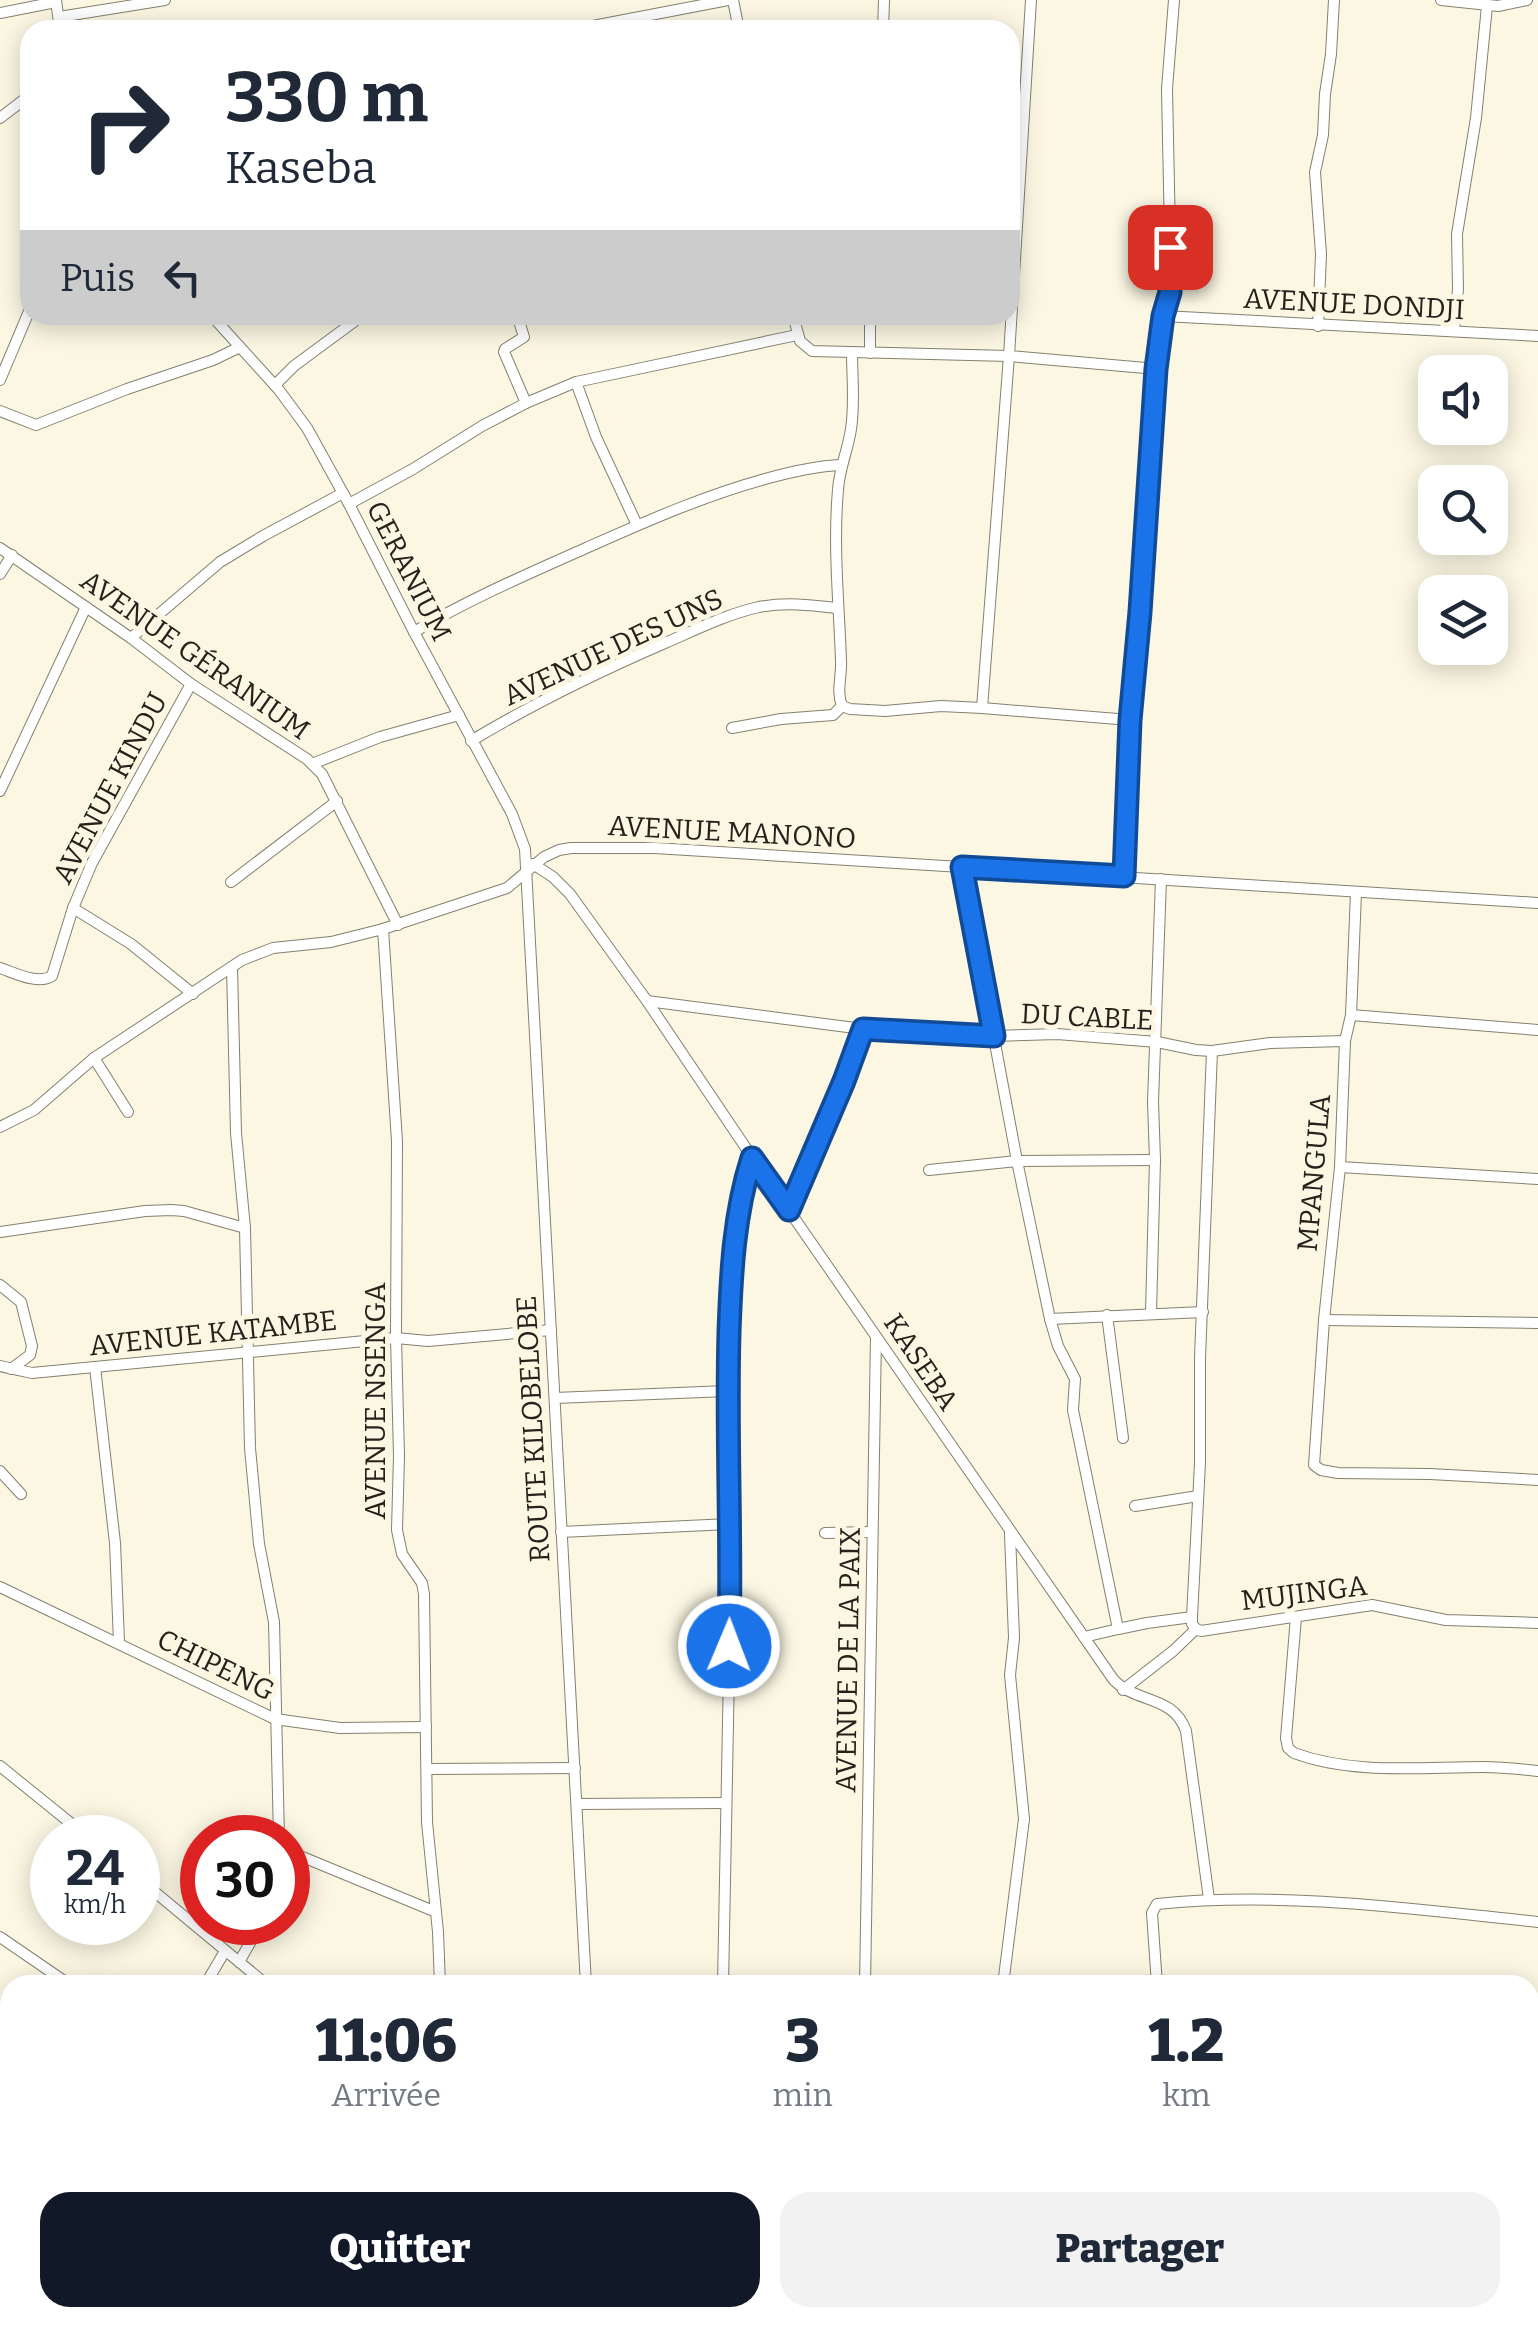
<!DOCTYPE html>
<html lang="fr">
<meta charset="utf-8">
<style>
:root{--surface:#fff;--page:#f2f2f3;--text:#1f2937;--muted:#747a83;--accent:#111827}
body{margin:0;font-family:Bitter,serif;background:var(--page);color:var(--text);height:100vh;display:flex;flex-direction:column;font-size:38px;white-space:nowrap}
*{box-sizing:border-box;margin:0}
p{font-size:32px;color:var(--muted)}
.icon{flex:none;width:55px;height:55px;fill:none;stroke:currentColor;stroke-width:2;stroke-linecap:round;stroke-linejoin:round}
.map{position:relative;flex:1;overflow:hidden}
.drawer{position:absolute;left:0px;top:1975px;width:1540px;height:352px;display:flex;flex-direction:column;background:var(--surface);border-radius:30px 30px 0 0;box-shadow:0 5px 25px #0003}
.drawer>*{flex:none}
.banner{position:absolute;left:20px;top:20px;width:1000px;height:305px;border-radius:30px;box-shadow:0 5px 25px #0003;background:#fff;color:var(--text);overflow:hidden}
.tools{position:absolute;left:1418px;top:355px;display:grid;gap:20px}
.tools a{display:grid;place-items:center;width:90px;height:90px;border-radius:20px;background:var(--surface);box-shadow:0 5px 25px #0003;font-size:50px}
.speed{position:absolute;left:30px;top:1815px;display:flex;gap:20px;font-size:50px;font-weight:700;text-align:center}
.speed>*{display:grid;place-content:center;width:130px;height:130px;border-radius:50%;background:var(--surface);box-shadow:0 5px 25px #0003;line-height:1}
.speed small{font-size:25px;font-weight:400}
.speed .limit{border:15px solid #d22;background:#fff;color:#111}
.pin{position:absolute;display:grid;place-items:center;width:85px;height:85px;color:#fff;margin:-42px;border-radius:20px;box-shadow:0 5px 15px #0006}
.me{position:absolute;width:110px;margin:-55px;rotate:1deg;stroke-linejoin:round;filter:drop-shadow(0 0 8px #0008)}
.turn{display:flex;align-items:center;gap:35px;height:210px;padding:0 40px;font-size:45px}
.turn .icon{width:130px;height:130px;stroke-width:2.5}
.turn b{display:block;font-size:70px;line-height:85px}
.then{display:flex;align-items:center;height:95px;padding:0 40px;background:#0003;gap:20px;font-size:38px}
.eta{display:flex;justify-content:space-evenly;align-items:center;height:170px;text-align:center}
.eta b{font-size:60px;font-weight:800;line-height:70px}
.action{display:flex;gap:20px;margin-top:auto;padding:20px 40px}
.action a{flex:1;height:115px;border-radius:30px;background:var(--accent);color:#fff;font-size:40px;font-weight:800;line-height:115px;text-align:center}
.action a+a{background:var(--page);color:var(--text)}
.map>svg:first-child{display:block}
.lines{fill:none;stroke-linecap:round;stroke-linejoin:round}
.minor-casing{stroke:#84806e;stroke-width:12}
.minor{stroke:#fff;stroke-width:10}
.route-casing{stroke:#114b97;stroke-width:25}
.route{stroke:#1a73e8;stroke-width:18}
.labels{text-anchor:middle;dominant-baseline:central;stroke-width:10;stroke-linejoin:round;paint-order:stroke}
.street-label{font-size:28px;fill:#24221b;stroke:#fbf7e3}
</style>
<div class="map">
<svg width="1538" height="2327" viewBox="0 0 1538 2327">
<rect width="100%" height="100%" fill="#fbf7e3"/>
<g class="lines">
<defs>
<g id="minor">
<polyline points="56,0 60,30"/>
<polyline points="733,0 739,30"/>
<polyline points="1441,0 1498,6 1527,0"/>
<polyline points="0,13 56,2"/>
<polyline points="59,17 165,0"/>
<polyline points="572,30 728,0"/>
<polyline points="883,30 884,0"/>
<polyline points="0,118 30,95"/>
<polyline points="211,315 279,390 307,428 349,504 414,632 512,814 525,849 586,1985"/>
<polyline points="793,315 800,341 812,351 1009,356 1157,369"/>
<polyline points="870,315 870,353"/>
<polyline points="1163,316 1538,336"/>
<polyline points="519,321 524,337 505,349 504,352 526,403"/>
<polyline points="1318,326 1321,254 1315,172 1323,135 1325,94 1331,54 1334,0"/>
<polyline points="1454,331 1458,289 1457,234 1476,118 1487,6"/>
<polyline points="0,380 30,309"/>
<polyline points="576,382 596,437 637,525"/>
<polyline points="275,385 294,366 363,315"/>
<polyline points="0,411 36,425 127,389 213,360 240,347"/>
<polyline points="349,504 413,469 482,426 526,403 576,382 797,335"/>
<polyline points="0,548 131,638 191,684 307,759 322,774 398,925"/>
<polyline points="0,574 12,555"/>
<path d="M414 632C469 599 528 574 586 548 645 522 703 496 765 479 790 472 815 466 841 465"/>
<polyline points="131,638 220,562 263,536 343,493"/>
<path d="M842 706C836 691 842 676 841 660 839 604 833 546 838 490 839 469 848 450 851 429 855 404 852 377 852 352"/>
<polyline points="842,706 850,709 885,711 941,706 982,708 1130,720"/>
<polyline points="982,708 1009,356 1031,0"/>
<polyline points="732,728 781,719 833,715 842,706"/>
<path d="M471 741C534 703 598 672 665 643 695 630 727 614 759 607 785 602 811 605 837 608"/>
<polyline points="312,764 380,737 459,715"/>
<polyline points="0,791 86,607"/>
<path d="M533 864 553 877 570 894 647 1001 752 1157 1113 1679C1135 1704 1173 1694 1186 1731L1209 1899"/>
<polyline points="962,867 1017,1161 1050,1319 1058,1346 1075,1379 1073,1410 1118,1629 1084,1637"/>
<polyline points="1124,876 1130,720 1140,612 1157,369 1163,316 1169,300 1171,283 1167,89 1174,0"/>
<polyline points="231,882 337,801"/>
<polyline points="1356,893 1351,1015 1345,1041 1340,1167 1324,1320 1314,1465 1321,1470 1338,1473 1430,1474 1538,1480"/>
<polyline points="73,908 131,944 193,994"/>
<polyline points="383,929 397,1141 396,1338 399,1456 397,1530 402,1554 422,1583 424,1594 427,1822 438,1932 440,1985"/>
<polyline points="232,967 236,1133 245,1228 250,1448 259,1544 274,1622 279,1838"/>
<path d="M0 968C15 973 38 985 52 976L73 908 92 863 191 684"/>
<polyline points="647,1001 863,1029 994,1036 1057,1034 1157,1042 1196,1050 1212,1051 1270,1043 1345,1041"/>
<polyline points="1351,1015 1538,1030"/>
<polyline points="94,1058 128,1112"/>
<polyline points="0,1127 34,1110 94,1058 242,960 273,948 331,942 383,929 507,888 544,857 559,850 571,848 655,848 1538,903"/>
<polyline points="1340,1167 1538,1179"/>
<polyline points="929,1170 1017,1161 1155,1160"/>
<polyline points="789,1210 863,1029"/>
<polyline points="0,1232 145,1211 171,1210 184,1211 245,1228"/>
<polyline points="0,1285 21,1302 32,1346 30,1355 11,1369"/>
<polyline points="1151,1313 1155,1160 1153,1102 1161,879"/>
<polyline points="1107,1315 1123,1438"/>
<polyline points="1050,1319 1203,1312"/>
<polyline points="1324,1320 1538,1323"/>
<polyline points="0,1366 32,1373 396,1338 428,1341 551,1330"/>
<polyline points="95,1367 115,1543 119,1642"/>
<polyline points="555,1398 727,1391"/>
<polyline points="0,1471 21,1494"/>
<polyline points="1135,1506 1198,1496"/>
<polyline points="561,1532 729,1524"/>
<polyline points="825,1533 872,1532"/>
<polyline points="0,1587 275,1719 340,1728 426,1727"/>
<path d="M1296 1617 1286 1738 1288 1748 1294 1753C1353 1775 1421 1767 1483 1767 1501 1767 1520 1769 1538 1771"/>
<polyline points="1118,1629 1147,1623 1192,1617"/>
<polyline points="1196,1629 1192,1624 1192,1617 1200,1463 1200,1358 1212,1051"/>
<polyline points="1196,1629 1201,1631 1372,1605 1446,1620 1538,1623"/>
<polyline points="1123,1690 1173,1651 1196,1629"/>
<polyline points="0,1766 89,1838"/>
<polyline points="427,1769 575,1768"/>
<polyline points="577,1804 726,1803"/>
<polyline points="288,1851 436,1912"/>
<polyline points="138,1878 267,1985"/>
<polyline points="0,1937 70,1985"/>
<polyline points="239,1962 262,1922"/>
<polyline points="205,1985 225,1951"/>
<polyline points="723,1985 730,1618 727,1391 730,1306 737,1225 752,1157"/>
<polyline points="865,1985 876,1337"/>
<polyline points="1003,1985 1024,1819 1010,1675 1014,1638 1010,1534"/>
<path d="M1157 1985 1152 1913 1157 1904C1284 1891 1412 1909 1538 1922"/>
<polyline points="1530,2067 1538,2068"/>
<polyline points="0,2104 10,2110"/>
<polyline points="1530,2206 1538,2206"/>
<polyline points="0,2311 10,2314"/>
<polyline points="409,2318 419,2327"/>
<polyline points="605,2318 606,2327"/>
<polyline points="756,2318 757,2327"/>
<polyline points="911,2318 916,2327"/>
<polyline points="1020,2318 1020,2327"/>
<polyline points="1163,2318 1163,2327"/>
<polyline points="22,2327 26,2318"/>
<polyline points="176,2327 183,2318"/>
<polyline points="387,2327 395,2318"/>
<polyline points="1531,2327 1538,2273"/>
</g>
</defs>
<use href="#minor" class="minor-casing"/>
<use href="#minor" class="minor"/>
</g>
<g class="lines">
<defs>
<path id="route" d="M729 1646C732 1542 726 1437 729 1332 731 1274 734 1213 752 1158L789 1210 844 1081 863 1029 994 1036 962 867 1124 876 1130 720 1140 612 1156 369 1163 316 1170 292V247"/>
</defs>
<use href="#route" class="route-casing"/>
<use href="#route" class="route"/>
</g>
<g class="labels">
<g class="street-label">
<text transform="translate(1354 304) rotate(3)">AVENUE DONDJI</text>
<text transform="translate(409 571) rotate(63)">GERANIUM</text>
<text transform="translate(613 647) rotate(-25)">AVENUE DES UNS</text>
<text transform="translate(195 655) rotate(35)">AVENUE GÉRANIUM</text>
<text transform="translate(110 788) rotate(-62)">AVENUE KINDU</text>
<text transform="translate(732 832) rotate(3)">AVENUE MANONO</text>
<text transform="translate(1087 1017) rotate(3)">DU CABLE</text>
<text transform="translate(1314 1173) rotate(-85)">MPANGULA</text>
<text transform="translate(213 1333) rotate(-6)">AVENUE KATAMBE</text>
<text transform="translate(921 1362) rotate(56)">KASEBA</text>
<text transform="translate(375 1401) rotate(-90)">AVENUE NSENGA</text>
<text transform="translate(533 1429) rotate(-93)">ROUTE KILOBELOBE</text>
<text transform="translate(1304 1593) rotate(-7)">MUJINGA</text>
<text transform="translate(848 1660) rotate(-89)">AVENUE DE LA PAIX</text>
<text transform="translate(216 1665) rotate(26)">CHIPENG</text>
</g>
</g>
</svg>
<div class="tools">
<a><svg class="icon" aria-label="sound" viewBox="0 0 24 24"><path d="M4 9h4l5-4v14l-5-4H4zM17 9q2 3 0 6"/></svg></a>
<a><svg class="icon" aria-label="search" viewBox="0 0 24 24"><circle cx="10" cy="10" r="6"/><path d="M15 15l6 6"/></svg></a>
<a><svg class="icon" aria-label="layers" viewBox="0 0 24 24"><path d="M12 4l9 5-9 5-9-5zM3 14l9 5 9-5"/></svg></a>
</div>
<div class="speed"><div>24<small>km/h</small></div><div class="limit">30</div></div>
<div class="pin" style="left:1170px;top:247px;background:#d93025"><svg class="icon" aria-label="arrive" viewBox="0 0 24 24"><path d="M6 21V4h12l-3 4 3 4H6"/></svg></div>
<svg class="me" style="left:729px;top:1646px" viewBox="-20 -20 40 40"><circle r="17" fill="#1a73e8" stroke="#fff" stroke-width="3"/><path d="M0-11L8 9 0 5-8 9z" fill="#fff"/></svg>
<div class="banner">
<div class="turn"><svg class="icon" aria-label="right" viewBox="0 0 24 24"><path d="M7 20v-9h11M14 6l5 5-5 5"/></svg><div><b>330 m</b>Kaseba</div></div>
<div class="then">Puis<svg class="icon" aria-label="left" viewBox="0 0 24 24"><path d="M17 20v-9H6M10 6l-5 5 5 5"/></svg></div>
</div>
<section class="drawer">
<div class="eta">
<div><b>11:06</b><p>Arrivée</p></div>
<div><b>3</b><p>min</p></div>
<div><b>1.2</b><p>km</p></div>
</div>
<div class="action"><a>Quitter</a><a>Partager</a></div>
</section>
</div>
